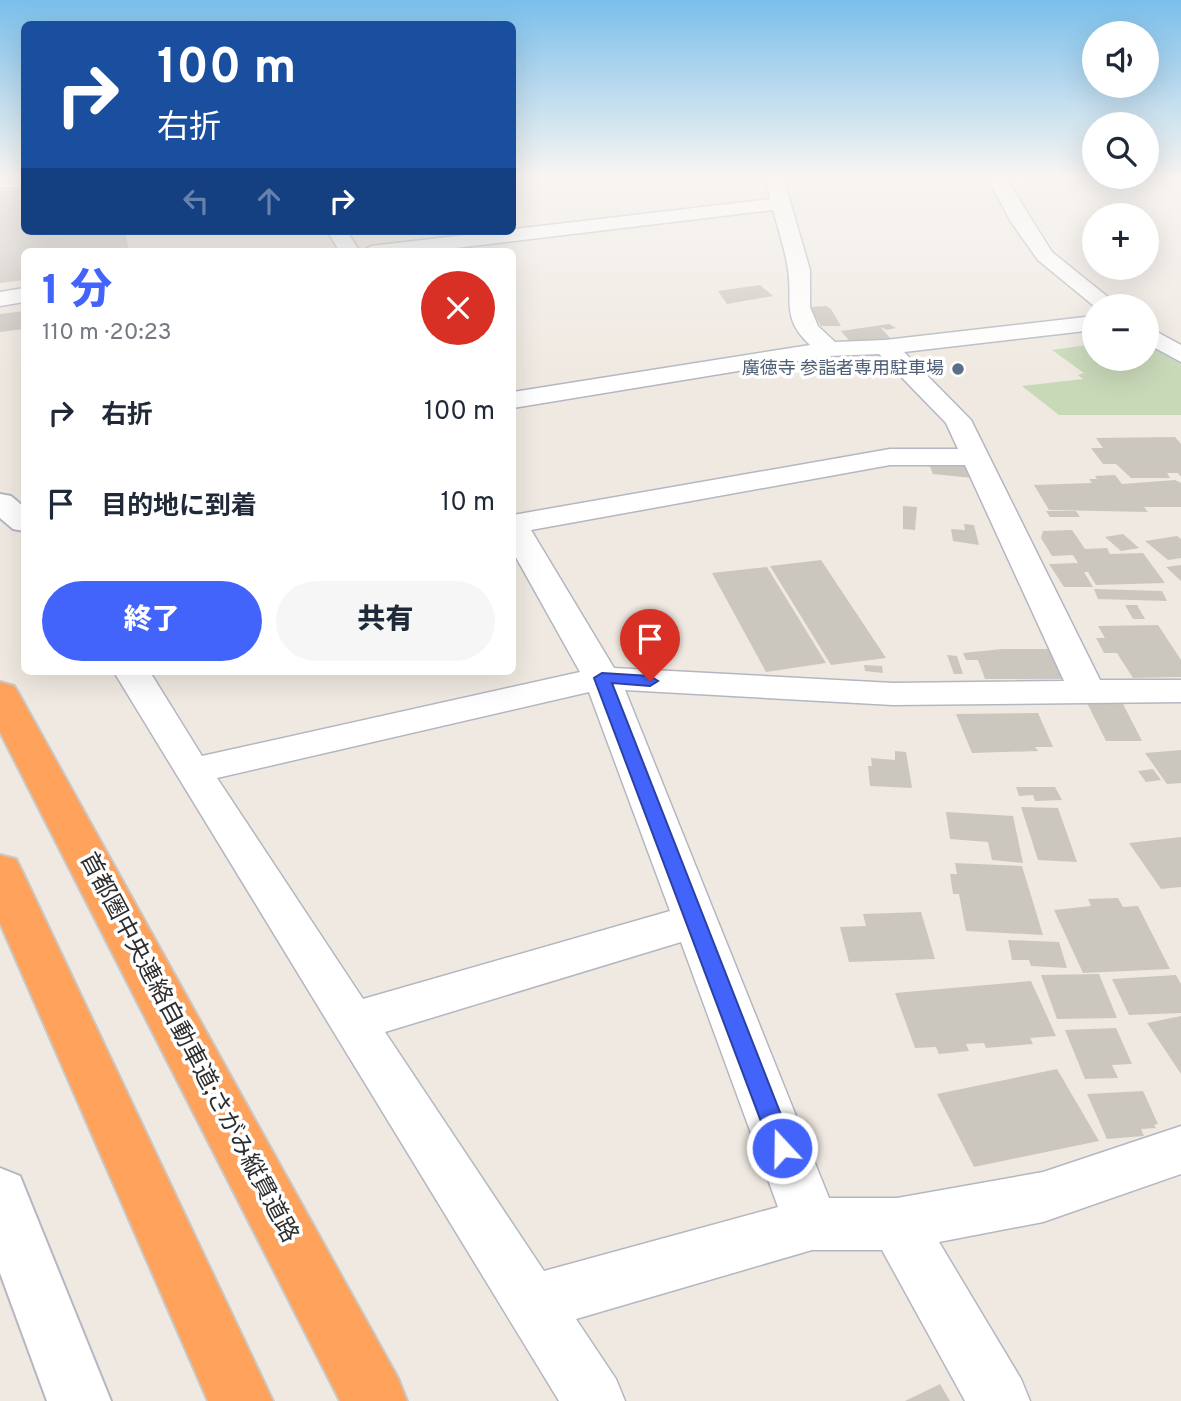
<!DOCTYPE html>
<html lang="ja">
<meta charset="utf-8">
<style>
:root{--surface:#fff;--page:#f6f6f7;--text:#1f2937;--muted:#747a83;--accent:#4264fb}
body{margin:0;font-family:Overpass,"Noto Sans JP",sans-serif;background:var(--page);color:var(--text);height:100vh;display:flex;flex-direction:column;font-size:26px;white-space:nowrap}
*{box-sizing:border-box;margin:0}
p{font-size:23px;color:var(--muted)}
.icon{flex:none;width:38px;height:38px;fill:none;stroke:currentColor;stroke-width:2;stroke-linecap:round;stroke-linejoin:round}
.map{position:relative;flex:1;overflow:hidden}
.panel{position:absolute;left:21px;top:248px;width:495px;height:427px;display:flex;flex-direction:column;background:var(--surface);border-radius:10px;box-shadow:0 7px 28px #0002}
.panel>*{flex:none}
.guide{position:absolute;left:21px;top:21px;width:495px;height:214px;border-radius:10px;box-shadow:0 7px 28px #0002;background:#1a4fa0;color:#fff;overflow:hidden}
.fabs{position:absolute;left:1082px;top:21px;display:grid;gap:14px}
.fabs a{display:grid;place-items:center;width:77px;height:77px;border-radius:50%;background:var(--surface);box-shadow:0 7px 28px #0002;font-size:35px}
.pin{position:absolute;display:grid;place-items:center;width:60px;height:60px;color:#fff;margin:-72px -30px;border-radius:50% 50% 50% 0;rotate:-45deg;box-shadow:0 0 7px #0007}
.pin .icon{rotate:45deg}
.me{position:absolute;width:77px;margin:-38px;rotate:339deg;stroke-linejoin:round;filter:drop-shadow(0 0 5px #0008)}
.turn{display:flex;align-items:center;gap:24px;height:147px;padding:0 21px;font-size:32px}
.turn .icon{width:91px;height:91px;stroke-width:2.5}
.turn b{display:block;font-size:49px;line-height:60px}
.lanes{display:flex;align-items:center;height:66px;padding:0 21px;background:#0003;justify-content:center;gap:35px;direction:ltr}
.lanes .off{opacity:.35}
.round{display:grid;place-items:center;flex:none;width:74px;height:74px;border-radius:37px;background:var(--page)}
.head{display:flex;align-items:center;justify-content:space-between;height:119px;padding:0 21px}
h1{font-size:42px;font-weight:800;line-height:52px;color:var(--accent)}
.cta{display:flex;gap:14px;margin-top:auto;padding:14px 21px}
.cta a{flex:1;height:80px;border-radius:42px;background:var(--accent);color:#fff;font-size:28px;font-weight:800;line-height:80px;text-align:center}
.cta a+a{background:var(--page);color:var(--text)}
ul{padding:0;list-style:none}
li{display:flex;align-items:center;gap:21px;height:91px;padding:0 21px}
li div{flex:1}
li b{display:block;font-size:26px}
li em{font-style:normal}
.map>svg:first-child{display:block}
.cemetery{fill:#c8d9b8}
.building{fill:#cbc7bf}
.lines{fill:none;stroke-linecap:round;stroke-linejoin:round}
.minor-casing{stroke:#b4b7c1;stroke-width:3}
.tertiary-casing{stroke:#b4b7c1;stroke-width:4}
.motorway-casing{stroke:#c9c9c9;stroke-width:4}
.minor{fill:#fff;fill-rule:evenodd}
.tertiary{fill:#fff;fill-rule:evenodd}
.motorway{fill:#ffa35c;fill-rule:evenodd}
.route{fill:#4264fb;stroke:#2b41a3;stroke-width:2}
.service-dot{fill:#5c6f8a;stroke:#fff;stroke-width:2.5}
.labels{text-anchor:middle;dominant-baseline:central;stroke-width:7;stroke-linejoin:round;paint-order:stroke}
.far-service-label{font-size:18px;fill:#4e5e75;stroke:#fff;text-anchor:end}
.near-street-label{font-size:24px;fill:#2e2e2e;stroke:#fff}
</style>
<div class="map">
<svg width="1181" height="1401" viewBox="0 0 1181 1401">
<rect width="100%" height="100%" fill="#efe9e1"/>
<polygon class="cemetery" points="1146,341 1181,363 1181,415 1059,415 1022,386 1083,379 1078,375 1084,373 1052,350 1094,344 1094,359 1146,359"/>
<g class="building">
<polygon points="24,189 24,231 64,231 64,235 125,231 129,252 24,252 24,280 0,283 0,191"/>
<polygon points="760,285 773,296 727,304 718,291"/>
<polygon points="826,306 831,309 841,326 821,326 809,307"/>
<polygon points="24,311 24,329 0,332 0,314"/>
<polygon points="889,324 896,328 887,330 880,327 892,340 851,343 841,331"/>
<polygon points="1175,437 1181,444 1181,477 1178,473 1167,473 1170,478 1131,478 1116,464 1103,464 1091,448 1103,448 1096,438"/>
<polygon points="928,462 965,465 972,478 933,474"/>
<polygon points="1115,475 1122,484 1175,480 1181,483 1181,507 1144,507 1148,512 1049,510 1034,485 1092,483 1089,479 1097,479 1095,476"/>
<polygon points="903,506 917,507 915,530 903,529"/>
<polygon points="1046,511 1076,511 1080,517 1050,517"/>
<polygon points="964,524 974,525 979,545 953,541 951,529 965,530"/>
<polygon points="1072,530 1085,549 1107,548 1110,554 1143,553 1165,583 1096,585 1088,572 1084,572 1093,587 1064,587 1049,564 1078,563 1073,555 1052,556 1041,538 1043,531"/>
<polygon points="1123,534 1139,548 1121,551 1105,537"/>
<polygon points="1177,536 1181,539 1181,558 1168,560 1145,541"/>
<polygon points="821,560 886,658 831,665 770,566"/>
<polygon points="1181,565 1181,581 1166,567"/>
<polygon points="767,567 826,663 766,672 712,573"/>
<polygon points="1094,589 1162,591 1167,601 1098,599"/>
<polygon points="1125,605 1137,605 1145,619 1133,619"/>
<polygon points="1158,625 1181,660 1181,677 1133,678 1117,653 1104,653 1096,638 1105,638 1098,626"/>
<polygon points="1002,649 1050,649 1064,679 985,679 978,660 966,660 963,653"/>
<polygon points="947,655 957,656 963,674 954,674"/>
<polygon points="864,665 882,666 883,673 865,671"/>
<polygon points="1086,701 1122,702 1142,741 1106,741"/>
<polygon points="1038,713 1053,747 1035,747 1038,751 972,753 956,714"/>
<polygon points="1181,750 1181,783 1167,784 1145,753"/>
<polygon points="895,751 906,752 912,788 870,786 868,766 872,766 871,758 895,760"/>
<polygon points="1153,769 1161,780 1146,782 1138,771"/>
<polygon points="1016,787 1055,787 1062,800 1035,801 1033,795 1019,796"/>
<polygon points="1021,807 1058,808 1077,862 1038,860"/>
<polygon points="946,812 1013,816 1023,863 992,860 988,842 950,839"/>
<polygon points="1181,837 1181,887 1161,889 1129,843"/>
<polygon points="955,863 1022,866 1043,935 966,931 959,894 953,894 950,874 957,874"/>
<polygon points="1118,898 1123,907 1138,906 1170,969 1083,973 1054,910 1091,906 1088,899"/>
<polygon points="921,912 935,959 849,962 840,927 866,926 863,914"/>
<polygon points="1008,940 1059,942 1067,968 1031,966 1029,960 1012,960"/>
<polygon points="1099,974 1117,1018 1057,1019 1041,975"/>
<polygon points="1176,975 1181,984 1181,1013 1129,1015 1112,979"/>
<polygon points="1031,981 1056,1036 1030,1038 1033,1044 986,1048 984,1043 966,1044 969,1051 939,1054 936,1047 915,1048 895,993"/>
<polygon points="1181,1016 1181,1074 1147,1023"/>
<polygon points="1116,1028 1132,1064 1112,1065 1118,1078 1085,1079 1065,1030"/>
<polygon points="1057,1069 1099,1141 974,1167 937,1094"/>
<polygon points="1143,1091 1158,1124 1154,1125 1156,1128 1141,1129 1144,1136 1107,1139 1087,1094"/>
<polygon points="940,1384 950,1401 905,1401"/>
</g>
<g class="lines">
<defs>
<g id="minor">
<polygon points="24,177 24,186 0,188 0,178"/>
<path d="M765 177H783L810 270V307L818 326 835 342 885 340 1094 316V330L904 352 971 420 1100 680H1181V702L893 705 625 690 829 1198H897L1043 1172 1181 1126V1174L1043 1222 939 1242 1021 1379 1030 1401H965L882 1250H812L576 1319 616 1379 625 1401H559L114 672H150L202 756 580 672 513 552V515L890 449H958L946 423 879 354 829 356 513 408V392L810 345C781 318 793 302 788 269 785 249 778 229 773 210L422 252H361L371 246 770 199ZM890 465H965L1064 681 893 683 614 668 531 530ZM589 692 670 911 363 999 217 778ZM681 942 778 1207 544 1271 385 1032Z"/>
<polygon points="987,177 1005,177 1052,252 1119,306 1094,306 1038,260 1011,222"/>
<polygon points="327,231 347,231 360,252 340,252"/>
<polygon points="24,288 24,302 0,306 0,292"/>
<polygon points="1146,326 1181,345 1181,362 1146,343"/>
</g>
<g id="tertiary">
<polygon points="0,494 11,496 24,507 24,531 13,529 0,518"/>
<polygon points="0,1168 20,1176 111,1401 47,1401 0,1273"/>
</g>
<g id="motorway">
<polygon points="0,682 14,686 19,694 398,1378 407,1401 340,1401 0,732"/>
<polygon points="0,855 16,859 22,871 273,1401 208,1401 0,923"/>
</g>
</defs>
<use href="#minor" class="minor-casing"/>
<use href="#tertiary" class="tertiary-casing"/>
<use href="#motorway" class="motorway-casing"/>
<use href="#minor" class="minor"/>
<use href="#tertiary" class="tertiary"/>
<use href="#motorway" class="motorway"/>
</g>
<linearGradient id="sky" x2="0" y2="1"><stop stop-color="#7abfeb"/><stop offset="0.47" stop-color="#f8f5f2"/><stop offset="1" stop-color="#f8f5f2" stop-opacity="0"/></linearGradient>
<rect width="1181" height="373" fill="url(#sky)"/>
<polygon class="route" points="602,673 650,676 658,681 650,686 612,683 794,1148 791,1156 782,1159 774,1156 771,1148 594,678"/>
<circle class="service-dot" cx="958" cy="369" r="7"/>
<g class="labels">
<g class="far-service-label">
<text x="944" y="369">廣徳寺 参詣者専用駐車場</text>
</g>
<g class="near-street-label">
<text transform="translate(188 1048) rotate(62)">首都圏中央連絡自動車道;さがみ縦貫道路</text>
</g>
</g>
</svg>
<div class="fabs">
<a><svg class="icon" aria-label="sound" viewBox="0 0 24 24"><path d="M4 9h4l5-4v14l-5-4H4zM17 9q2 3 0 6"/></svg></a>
<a><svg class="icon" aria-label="search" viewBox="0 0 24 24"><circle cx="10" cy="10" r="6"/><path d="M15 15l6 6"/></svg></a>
<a>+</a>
<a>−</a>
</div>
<div class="pin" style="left:650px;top:681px;background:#d93025"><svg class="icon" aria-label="arrive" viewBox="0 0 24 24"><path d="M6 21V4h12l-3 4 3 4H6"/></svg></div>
<svg class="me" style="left:782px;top:1148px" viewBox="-20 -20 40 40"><circle r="17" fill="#4264fb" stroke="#fff" stroke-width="3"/><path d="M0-11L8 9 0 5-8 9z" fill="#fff"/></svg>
<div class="guide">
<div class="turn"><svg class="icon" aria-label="right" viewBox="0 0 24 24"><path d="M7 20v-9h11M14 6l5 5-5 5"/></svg><div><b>100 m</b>右折</div></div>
<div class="lanes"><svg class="icon off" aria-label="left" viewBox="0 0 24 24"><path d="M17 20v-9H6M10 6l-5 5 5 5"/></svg><svg class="icon off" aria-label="ahead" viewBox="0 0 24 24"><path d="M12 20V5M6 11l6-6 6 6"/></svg><svg class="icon" aria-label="right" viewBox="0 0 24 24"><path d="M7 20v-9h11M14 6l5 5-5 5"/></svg></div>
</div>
<section class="panel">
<div class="head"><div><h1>1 分</h1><p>110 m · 20:23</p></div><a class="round" style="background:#d93025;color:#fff"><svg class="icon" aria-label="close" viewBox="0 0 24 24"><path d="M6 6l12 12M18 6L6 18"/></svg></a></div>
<ul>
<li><svg class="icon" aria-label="right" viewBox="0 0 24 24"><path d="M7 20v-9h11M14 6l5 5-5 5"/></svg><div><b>右折</b></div><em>100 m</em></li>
<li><svg class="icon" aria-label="arrive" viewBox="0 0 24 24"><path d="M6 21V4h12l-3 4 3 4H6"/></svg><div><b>目的地に到着</b></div><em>10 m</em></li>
</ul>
<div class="cta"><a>終了</a><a>共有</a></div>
</section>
</div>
